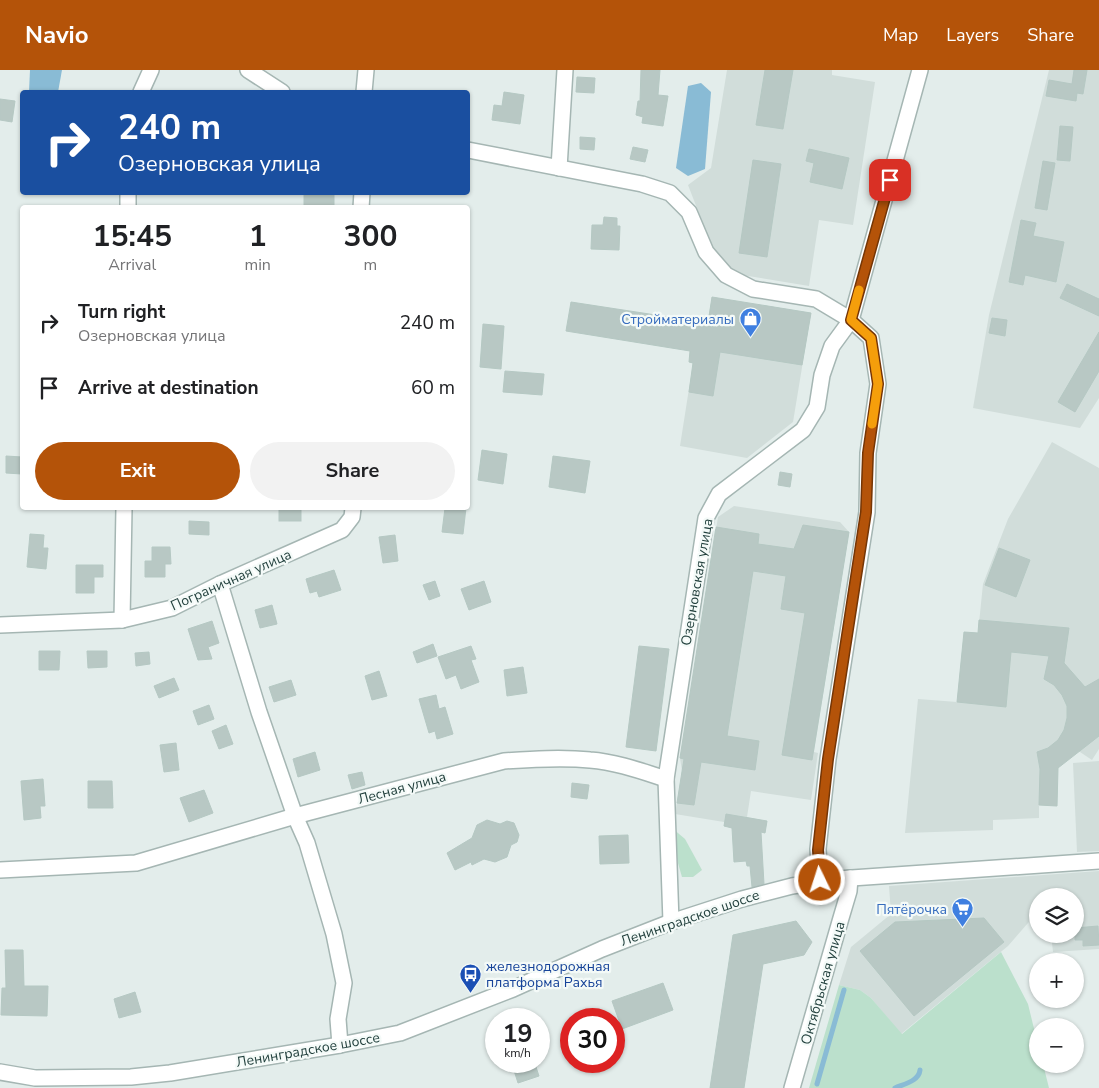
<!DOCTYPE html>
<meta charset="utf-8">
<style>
:root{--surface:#fff;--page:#f2f2f2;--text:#202124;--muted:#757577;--accent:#b45309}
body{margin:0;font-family:"Nunito Sans",sans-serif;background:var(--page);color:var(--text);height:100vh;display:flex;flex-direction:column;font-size:19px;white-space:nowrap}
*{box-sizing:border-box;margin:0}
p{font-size:16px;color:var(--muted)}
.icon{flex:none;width:28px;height:28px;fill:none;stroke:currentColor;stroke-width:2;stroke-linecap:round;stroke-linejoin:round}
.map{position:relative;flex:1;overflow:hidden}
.panel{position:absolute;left:20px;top:135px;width:450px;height:305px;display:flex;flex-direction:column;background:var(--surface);border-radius:5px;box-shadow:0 1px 4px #0004}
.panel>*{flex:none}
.guide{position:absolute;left:20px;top:20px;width:450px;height:105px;border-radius:5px;box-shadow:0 1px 4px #0004;background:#1a4fa0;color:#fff;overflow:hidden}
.controls{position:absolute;left:1029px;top:818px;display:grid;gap:10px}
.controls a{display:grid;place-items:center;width:55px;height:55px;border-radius:50%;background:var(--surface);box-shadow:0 1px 4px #0004;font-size:25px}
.speed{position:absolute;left:485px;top:938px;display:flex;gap:10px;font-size:25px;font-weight:700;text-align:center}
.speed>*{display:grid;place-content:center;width:65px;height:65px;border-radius:50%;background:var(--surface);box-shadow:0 1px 4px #0004;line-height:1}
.speed small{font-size:12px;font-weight:400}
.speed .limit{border:8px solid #d22;background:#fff;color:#111}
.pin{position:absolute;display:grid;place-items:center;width:42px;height:42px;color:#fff;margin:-21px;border-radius:10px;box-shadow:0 2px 8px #0006}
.me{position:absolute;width:55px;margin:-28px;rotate:356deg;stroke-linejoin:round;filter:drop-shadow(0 0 4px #0008)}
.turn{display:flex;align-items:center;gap:18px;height:105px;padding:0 15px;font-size:22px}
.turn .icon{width:65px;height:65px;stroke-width:2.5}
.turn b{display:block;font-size:35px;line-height:42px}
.eta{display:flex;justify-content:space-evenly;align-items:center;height:85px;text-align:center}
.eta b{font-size:30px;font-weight:700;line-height:35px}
.cta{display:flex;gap:10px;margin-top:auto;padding:10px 15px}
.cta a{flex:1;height:58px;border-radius:30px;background:var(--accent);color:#fff;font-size:20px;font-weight:700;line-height:58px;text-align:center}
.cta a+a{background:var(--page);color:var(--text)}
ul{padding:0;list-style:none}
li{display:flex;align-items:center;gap:15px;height:65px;padding:0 15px}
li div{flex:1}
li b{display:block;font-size:19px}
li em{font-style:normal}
header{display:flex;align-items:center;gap:30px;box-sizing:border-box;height:70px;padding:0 25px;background:var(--accent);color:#fff}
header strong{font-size:24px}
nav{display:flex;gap:28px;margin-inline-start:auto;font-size:18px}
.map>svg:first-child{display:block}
.built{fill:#d1ddda}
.green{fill:#bbe0cc}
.water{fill:#89bbd5}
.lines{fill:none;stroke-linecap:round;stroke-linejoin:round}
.stream{stroke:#89bbd5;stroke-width:5}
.building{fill:#b8c8c4;stroke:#b5c8c3}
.minor-casing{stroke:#a5b6b3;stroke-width:18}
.minor{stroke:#fff;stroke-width:15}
.route-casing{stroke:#753606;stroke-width:12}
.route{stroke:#b45309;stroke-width:9}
.slow{stroke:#f59e0b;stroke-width:9}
.labels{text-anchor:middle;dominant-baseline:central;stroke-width:4.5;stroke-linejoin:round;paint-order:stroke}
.shop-label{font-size:14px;fill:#366cbe;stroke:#f4faf8;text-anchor:end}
.street-label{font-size:14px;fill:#22403d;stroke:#f4faf8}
.transit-label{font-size:14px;fill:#164399;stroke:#f4faf8;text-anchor:start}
</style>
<header>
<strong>Navio</strong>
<nav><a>Map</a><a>Layers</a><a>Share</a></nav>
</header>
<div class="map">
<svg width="1099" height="1018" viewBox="0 0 1099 1018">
<rect width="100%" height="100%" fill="#e3edeb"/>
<g class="built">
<polygon points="727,0 832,0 832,5 875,12 853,155 819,150 809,216 742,205 730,199 712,177 688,115 711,98"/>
<polygon points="1049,0 1099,0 1099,328 1080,358 973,338 989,245"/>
<polygon points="712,227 811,243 793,352 747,388 680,376 693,293 689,292 695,253 707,255"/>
<polygon points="1052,372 1099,398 1099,679 1092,690 1077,680 1058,697 1057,736 1039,735 1039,748 993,750 993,760 905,763 918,629 957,632 964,562 978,563 983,514 1008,449"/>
<polygon points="734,436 840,452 849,462 814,682 818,683 811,730 751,721 747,747 767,751 765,763 724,756 724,752 675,744 682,701 680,688 718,447"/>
<polygon points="1099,691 1099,781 1077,782 1073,693"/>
<polygon points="1099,801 1099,879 1053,882 1051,864 1075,864 1075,826 1038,826 1037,846 1035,845 1008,876 901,964 871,928 860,920 839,915 851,877 891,844 889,816"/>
</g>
<g class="green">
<polygon points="672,758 685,769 702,800 693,807 682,807 671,769"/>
<polygon points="1001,882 1028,934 1037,971 1038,994 1043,994 1049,1018 809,1018 839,915 860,920 871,928 902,964"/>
</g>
<g class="water">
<polygon points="30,0 62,0 58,22 29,22"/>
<polygon points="701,13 711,22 705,99 688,106 676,98 688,16"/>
</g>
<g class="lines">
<g class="stream">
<polyline points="817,1014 844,920"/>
<path d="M895 1018C904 1014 919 1011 920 1000"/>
</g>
</g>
<g class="building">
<polygon points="641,0 660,0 658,25 668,26 663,56 642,53 643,47 636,45 638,31 640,31"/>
<polygon points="765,0 793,0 783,59 756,55"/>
<polygon points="1074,0 1087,0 1083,24 1077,23 1076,31 1046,26 1049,10 1072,14"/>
<polygon points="577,7 595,8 594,23 576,22"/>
<polygon points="504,22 524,25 520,54 492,50 494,35 502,36"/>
<polygon points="0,29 15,31 12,52 0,50"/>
<polygon points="1060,56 1073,57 1070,91 1057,90"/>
<polygon points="580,67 595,68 594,80 580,79"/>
<polygon points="633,77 648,80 645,92 630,89"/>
<polygon points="809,79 849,88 842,119 810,112 814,93 806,91"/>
<polygon points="753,90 781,94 767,187 739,183"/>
<polygon points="1043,91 1055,93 1047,140 1035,138"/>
<polygon points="304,123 334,124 334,138 304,138"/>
<polygon points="604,147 617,148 617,156 620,156 619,180 591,179 592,155 603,155"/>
<polygon points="1021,150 1036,153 1033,166 1064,172 1056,212 1025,205 1023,215 1009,212"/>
<polygon points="1067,214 1099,229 1099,246 1060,228"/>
<polygon points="712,227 811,243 802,295 720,282 713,326 689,322 693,293 689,292 690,281 566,261 571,232 708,253"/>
<polygon points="992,248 1007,250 1005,266 989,263"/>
<polygon points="483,254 504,256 501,299 480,297"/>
<polygon points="1099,262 1099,301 1075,342 1058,332"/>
<polygon points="505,301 544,304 542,325 503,322"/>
<polygon points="482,380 507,384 503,414 478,410"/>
<polygon points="6,386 22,387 22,404 6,403"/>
<polygon points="553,386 590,391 585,423 549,417"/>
<polygon points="780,402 792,404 790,417 778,415"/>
<rect x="279" y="438" width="22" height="13"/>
<polygon points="445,438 466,438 463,464 442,462"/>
<polygon points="189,451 209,452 209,465 189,464"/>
<polygon points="803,455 849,462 812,690 782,685 805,543 781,539 786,506 753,501 727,666 759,671 755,700 701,692 694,735 677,733 684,689 680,688 716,457 759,464 758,474 794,479"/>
<polygon points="30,464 44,465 43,478 48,478 46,499 27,497"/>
<polygon points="395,465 398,491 383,493 379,467"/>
<polygon points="152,477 170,477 171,494 165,494 165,507 145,507 145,491 152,491"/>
<polygon points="999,478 1030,490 1016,527 985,515"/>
<polygon points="76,495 103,495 103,507 94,507 94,523 76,523"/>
<polygon points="334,500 341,520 319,527 317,521 310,523 306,509"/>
<polygon points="435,511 440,526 429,530 423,515"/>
<polygon points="484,511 491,532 469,540 461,519"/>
<polygon points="272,535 277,554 260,558 255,540"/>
<polygon points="979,550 1069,558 1064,593 1085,617 1099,609 1099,666 1058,698 1057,736 1039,735 1040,699 1037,682 1048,678 1058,670 1064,660 1067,648 1067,636 1062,625 1054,615 1044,609 1049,586 1011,582 1006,637 957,632 964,562 978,563"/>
<polygon points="212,551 219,573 208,577 212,589 198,590 188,559"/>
<polygon points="433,574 437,586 417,593 413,582"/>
<polygon points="471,576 476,589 471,590 479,612 461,619 456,605 446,609 438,587"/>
<polygon points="639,576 669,579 656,681 626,677"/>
<polygon points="39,581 60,581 59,600 39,600"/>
<polygon points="87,581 107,581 107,597 88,598"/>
<polygon points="149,582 150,594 136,596 135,583"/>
<polygon points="523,597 527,623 507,626 504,600"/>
<polygon points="379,601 387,626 372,630 365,606"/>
<polygon points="174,608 179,620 159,628 154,616"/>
<polygon points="291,610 296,625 274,632 269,617"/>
<polygon points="436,625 439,639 445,637 453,664 437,669 435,661 429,663 419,629"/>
<polygon points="209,635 214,649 198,655 193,641"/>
<polygon points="226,655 233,674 219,679 212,661"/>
<polygon points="176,673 179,700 164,702 160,675"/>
<polygon points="315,682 320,700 298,707 293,689"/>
<polygon points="362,702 365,715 352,719 348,705"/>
<polygon points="43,709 45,736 40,736 41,748 24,750 21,711"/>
<polygon points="88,711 112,711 113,738 88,738"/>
<polygon points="572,713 589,715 587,729 571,727"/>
<polygon points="204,720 213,743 189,752 180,728"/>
<polygon points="726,744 767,751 765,763 761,762 764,814 752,817 750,796 747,796 746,791 734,792 732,758 724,756"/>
<polygon points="487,750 500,754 507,751 514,753 519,765 517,772 511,775 507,787 495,792 484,789 472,795 471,792 455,800 447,783 472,768 477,755"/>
<polygon points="628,765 629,793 600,794 599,766"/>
<polygon points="984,848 1004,872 914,946 860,881 895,852"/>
<polygon points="796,851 812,872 804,885 763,894 744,1018 710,1018 733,865"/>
<polygon points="1098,856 1099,875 1083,876 1083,870 1075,870 1075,858"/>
<polygon points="5,880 23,880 24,916 48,916 47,946 1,945 2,918 6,918"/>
<polygon points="663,913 673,940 622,959 612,931"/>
<polygon points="135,922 141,942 119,948 114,929"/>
<polygon points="511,991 534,991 539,1006 518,1013"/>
</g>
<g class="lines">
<defs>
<g id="minor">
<polyline points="248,0 282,22"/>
<polyline points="141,22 151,0"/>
<polyline points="364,22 366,0"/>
<polyline points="468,80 642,114 670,123 689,142 706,182 726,205 753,219 816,229 851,250 871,268 878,314 868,383 867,442 828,689 818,779 820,811"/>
<polyline points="559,98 565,0"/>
<polyline points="128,138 128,122"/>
<polyline points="361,138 362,122"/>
<polyline points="220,514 259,642 295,746 307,773 334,864 344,913 338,949 340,975"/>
<polyline points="122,550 124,438"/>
<polyline points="0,555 122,550 172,538 220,514 342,460 352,447 353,438"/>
<path d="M0 800 136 793 295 746 504 691C532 689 562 687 590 690 616 692 641 701 666 709"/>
<polyline points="671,852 666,709 706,448 719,424 803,360 817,337 822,305 832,276 851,250 920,0"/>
<polyline points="0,1002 35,1008 131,1007 170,1003 340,975 400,963 513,919 602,879 671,852 742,829 792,816 837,809 1099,791"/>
<polyline points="792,1018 841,848 849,821 850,808"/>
</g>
</defs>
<use href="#minor" class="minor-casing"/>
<use href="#minor" class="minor"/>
</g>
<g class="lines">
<defs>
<polyline id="route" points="820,810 818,780 828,689 866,442 868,383 878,314 871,268 851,250 890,110"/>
</defs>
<use href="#route" class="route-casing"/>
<use href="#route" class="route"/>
<polyline class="slow" points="859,220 851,250 871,268 878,314 872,354"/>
</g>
<defs>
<symbol id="shop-pin" viewBox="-11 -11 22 30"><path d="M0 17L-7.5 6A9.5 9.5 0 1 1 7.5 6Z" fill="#3f7fe0" stroke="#f4faf8"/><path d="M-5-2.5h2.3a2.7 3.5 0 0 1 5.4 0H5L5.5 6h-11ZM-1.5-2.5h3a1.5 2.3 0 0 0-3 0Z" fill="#fff"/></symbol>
<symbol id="supermarket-pin" viewBox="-11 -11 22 30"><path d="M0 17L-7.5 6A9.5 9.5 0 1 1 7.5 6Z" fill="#3f7fe0" stroke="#f4faf8"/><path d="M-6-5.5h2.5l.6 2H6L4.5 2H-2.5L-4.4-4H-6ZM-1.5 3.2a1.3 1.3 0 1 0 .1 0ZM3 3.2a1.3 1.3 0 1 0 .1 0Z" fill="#fff"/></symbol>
<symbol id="bus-pin" viewBox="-11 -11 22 30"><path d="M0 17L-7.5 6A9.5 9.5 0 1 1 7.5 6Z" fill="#1a4fb4" stroke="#f4faf8"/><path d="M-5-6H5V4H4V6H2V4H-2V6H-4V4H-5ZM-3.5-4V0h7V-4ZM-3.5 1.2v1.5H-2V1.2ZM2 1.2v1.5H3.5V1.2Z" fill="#fff"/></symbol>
</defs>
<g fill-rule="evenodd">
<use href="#shop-pin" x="738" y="236" width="25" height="34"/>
<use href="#supermarket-pin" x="950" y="826" width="25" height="34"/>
<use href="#bus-pin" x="458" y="892" width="25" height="34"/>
</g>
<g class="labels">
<g class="shop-label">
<text x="734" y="249">Стройматериалы</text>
<text x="947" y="839">Пятёрочка</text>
</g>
<g class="street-label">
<text transform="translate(231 510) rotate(-24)">Пограничная улица</text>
<text transform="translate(697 512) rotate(-80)">Озерновская улица</text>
<text transform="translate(402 718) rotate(-15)">Лесная улица</text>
<text transform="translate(690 848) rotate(-19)">Ленинградское шоссе</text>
<text transform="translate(823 913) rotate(-74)">Октябрьская улица</text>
<text transform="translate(308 980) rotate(-10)">Ленинградское шоссе</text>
</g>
<g class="transit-label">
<text x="486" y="896">железнодорожная<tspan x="486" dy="16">платформа Рахья</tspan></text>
</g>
</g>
</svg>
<div class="controls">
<a><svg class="icon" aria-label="layers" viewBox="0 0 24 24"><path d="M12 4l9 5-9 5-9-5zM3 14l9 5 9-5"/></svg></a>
<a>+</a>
<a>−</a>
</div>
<div class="speed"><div>19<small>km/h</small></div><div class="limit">30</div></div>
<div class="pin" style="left:890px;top:110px;background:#d93025"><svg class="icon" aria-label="arrive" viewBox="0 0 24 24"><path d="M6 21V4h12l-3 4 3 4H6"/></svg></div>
<svg class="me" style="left:820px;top:810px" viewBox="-20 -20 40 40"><circle r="17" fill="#b45309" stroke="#fff" stroke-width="3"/><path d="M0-11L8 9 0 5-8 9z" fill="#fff"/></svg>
<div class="guide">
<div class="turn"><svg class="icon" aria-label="right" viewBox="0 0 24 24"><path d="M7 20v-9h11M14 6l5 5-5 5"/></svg><div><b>240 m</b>Озерновская улица</div></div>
</div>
<section class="panel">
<div class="eta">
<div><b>15:45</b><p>Arrival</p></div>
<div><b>1</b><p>min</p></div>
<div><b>300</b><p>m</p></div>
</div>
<ul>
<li><svg class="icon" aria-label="right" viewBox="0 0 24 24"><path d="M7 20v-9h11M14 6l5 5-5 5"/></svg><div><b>Turn right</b><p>Озерновская улица</p></div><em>240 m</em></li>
<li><svg class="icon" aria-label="arrive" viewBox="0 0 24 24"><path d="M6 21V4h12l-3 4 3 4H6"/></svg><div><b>Arrive at destination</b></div><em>60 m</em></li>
</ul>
<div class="cta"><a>Exit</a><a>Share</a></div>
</section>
</div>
